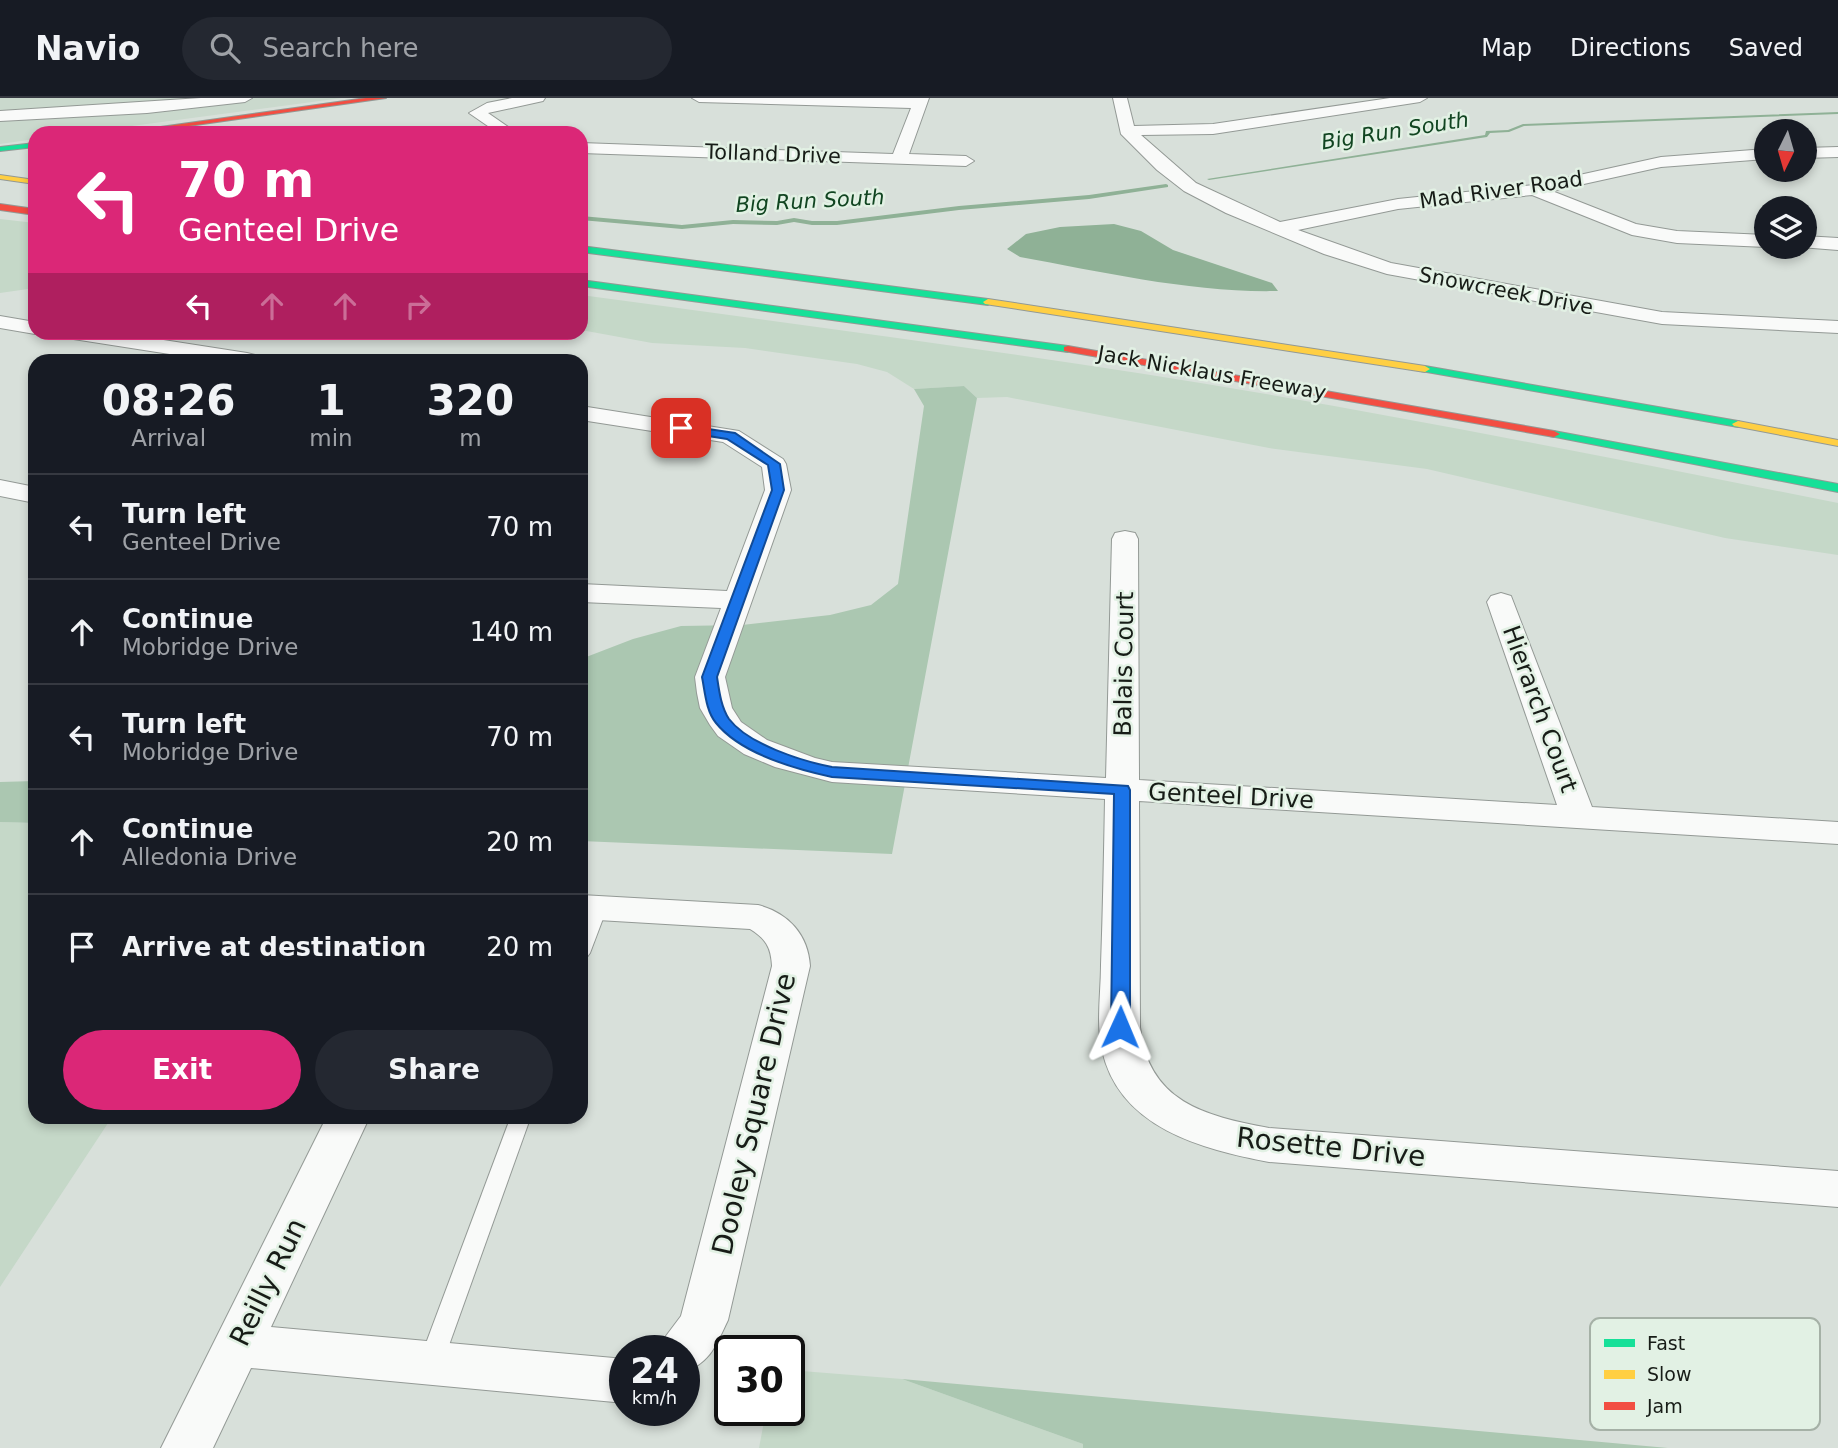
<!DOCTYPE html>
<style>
:root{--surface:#171b24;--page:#242831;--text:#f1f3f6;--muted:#9ea1a6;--line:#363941;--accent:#db2777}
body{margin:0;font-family:"DejaVu Sans",sans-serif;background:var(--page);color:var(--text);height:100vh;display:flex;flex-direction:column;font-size:26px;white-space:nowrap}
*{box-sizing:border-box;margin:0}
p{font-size:23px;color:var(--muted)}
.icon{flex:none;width:38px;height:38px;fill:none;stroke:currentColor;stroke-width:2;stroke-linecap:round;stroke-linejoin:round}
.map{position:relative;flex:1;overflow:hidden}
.drawer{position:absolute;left:28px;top:256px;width:560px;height:770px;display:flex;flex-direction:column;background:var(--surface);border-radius:21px;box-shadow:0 4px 10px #0003}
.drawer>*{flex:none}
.guide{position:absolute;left:28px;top:28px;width:560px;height:214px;border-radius:21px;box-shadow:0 4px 10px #0003;background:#db2777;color:#fff;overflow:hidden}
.needle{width:46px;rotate:185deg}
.controls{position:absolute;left:1754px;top:21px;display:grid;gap:14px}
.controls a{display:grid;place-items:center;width:63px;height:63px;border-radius:50%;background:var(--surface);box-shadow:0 4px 10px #0003;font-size:35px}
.speed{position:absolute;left:609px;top:1237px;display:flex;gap:14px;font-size:35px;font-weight:700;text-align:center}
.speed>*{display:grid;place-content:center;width:91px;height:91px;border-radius:50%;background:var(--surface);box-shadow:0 4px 10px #0003;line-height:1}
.speed small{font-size:18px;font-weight:400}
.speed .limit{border:4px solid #111;border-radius:10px;background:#fff;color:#111}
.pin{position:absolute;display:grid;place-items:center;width:60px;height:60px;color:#fff;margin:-30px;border-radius:14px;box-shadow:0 4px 10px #0006}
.me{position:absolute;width:77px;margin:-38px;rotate:1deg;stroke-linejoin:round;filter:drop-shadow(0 0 5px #0008)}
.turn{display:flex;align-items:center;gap:24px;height:147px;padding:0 35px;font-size:32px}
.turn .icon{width:91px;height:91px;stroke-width:2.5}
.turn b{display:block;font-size:49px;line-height:60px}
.lanes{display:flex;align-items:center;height:66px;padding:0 35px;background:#0003;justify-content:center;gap:35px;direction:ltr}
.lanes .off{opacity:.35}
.eta{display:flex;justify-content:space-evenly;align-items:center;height:119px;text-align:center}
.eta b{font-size:42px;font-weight:700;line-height:49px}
.action{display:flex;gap:14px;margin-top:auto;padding:14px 35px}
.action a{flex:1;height:80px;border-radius:42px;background:var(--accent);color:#fff;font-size:28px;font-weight:700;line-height:80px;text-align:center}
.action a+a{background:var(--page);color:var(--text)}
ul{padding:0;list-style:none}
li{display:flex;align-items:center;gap:21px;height:105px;padding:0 35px;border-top:2px solid var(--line)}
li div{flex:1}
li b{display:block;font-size:26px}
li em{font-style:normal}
header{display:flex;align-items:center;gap:42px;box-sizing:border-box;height:98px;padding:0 35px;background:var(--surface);border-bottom:2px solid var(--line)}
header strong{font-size:33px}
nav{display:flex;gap:38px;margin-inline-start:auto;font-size:24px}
.search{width:490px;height:63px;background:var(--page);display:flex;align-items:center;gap:18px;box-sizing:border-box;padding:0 24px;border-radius:38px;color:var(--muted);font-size:26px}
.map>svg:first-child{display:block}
.built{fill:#cad9cd}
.green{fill:#c5d8c8}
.forest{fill:#abc7b1}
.water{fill:#8fb196}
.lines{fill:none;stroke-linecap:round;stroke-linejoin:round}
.stream{fill:#8fb196;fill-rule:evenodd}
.lane-casing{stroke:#939995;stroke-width:2}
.street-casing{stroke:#939995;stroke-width:2}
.fast-casing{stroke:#939995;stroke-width:2}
.slow-casing{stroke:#939995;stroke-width:2}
.jam-casing{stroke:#939995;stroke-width:2}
.lane{fill:#f9faf9;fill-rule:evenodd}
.street{fill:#f9faf9;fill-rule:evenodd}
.fast{fill:#16e098;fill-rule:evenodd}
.slow{fill:#ffcf43;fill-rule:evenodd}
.jam{fill:#f24e42;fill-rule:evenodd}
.route{fill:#1a73e8;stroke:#114b97;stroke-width:2}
.labels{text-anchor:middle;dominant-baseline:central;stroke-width:5;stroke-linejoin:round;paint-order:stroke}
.far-water-label{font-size:21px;font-style:italic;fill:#114521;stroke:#e2f1e4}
.far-street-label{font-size:21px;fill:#171c17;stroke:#e2f1e4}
.street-label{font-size:24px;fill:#171c17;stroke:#e2f1e4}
.near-street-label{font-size:28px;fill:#171c17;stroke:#e2f1e4}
.key{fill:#e2f1e4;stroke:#a5b1a6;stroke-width:2}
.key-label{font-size:19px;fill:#171c17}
</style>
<header>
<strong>Navio</strong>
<div class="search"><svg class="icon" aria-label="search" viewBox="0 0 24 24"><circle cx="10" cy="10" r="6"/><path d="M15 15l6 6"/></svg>Search here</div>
<nav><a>Map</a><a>Directions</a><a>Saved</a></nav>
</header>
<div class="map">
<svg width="1838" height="1350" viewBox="0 0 1838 1350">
<rect width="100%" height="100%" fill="#d8e0da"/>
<polygon class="built" points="0,0 342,0 79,35 35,35 35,41 0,46"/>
<g class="green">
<polygon points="0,121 35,125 35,190 0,195"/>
<path d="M581 197C809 228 1038 257 1266 296 1457 329 1647 367 1838 405V457L1725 440 1427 371 1269 350 1007 299 977 300 964 288 914 291 887 274 857 266 745 250 652 245 581 232Z"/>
<polygon points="0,724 35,725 35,1018 112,1019 0,1189"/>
<polygon points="789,1272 902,1281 1083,1346 1083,1350 759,1350 766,1313 789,1312"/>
</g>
<g class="forest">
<polygon points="964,288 977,300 892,756 581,743 581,561 633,541 681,528 742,527 830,517 871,507 898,486 924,308 914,291"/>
<polygon points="35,683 35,725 0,724 0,684"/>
<polygon points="902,1281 1668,1350 1083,1350 1083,1346"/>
</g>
<path class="water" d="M1114 126 1141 133 1173 152 1272 185 1278 193C1193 195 1103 174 1020 159L1007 151 1026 136 1060 129Z"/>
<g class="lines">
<g class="stream">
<polygon points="1838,14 1838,16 1524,28 1509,34 1490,35 1487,39 1209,82 1207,81 1485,37 1486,33 1508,32 1523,26"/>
<polygon points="1166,86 1168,87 1168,89 1089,101 959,112 837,127 812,127 794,124 777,127 733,126 682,131 581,122 581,118 682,127 733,122 777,123 794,120 812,123 837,123 959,108 1089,97"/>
</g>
<defs>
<g id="lane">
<polygon points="598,804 604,806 607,810 590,855 587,859 581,861 581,831 592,806"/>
<polygon points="511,1018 531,1018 443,1264 439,1271 431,1274 423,1271 419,1264"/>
</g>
<g id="street">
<polygon points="201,0 252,0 245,4 147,15 0,23 0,13"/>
<polygon points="512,0 545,0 543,3 488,15 517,35 498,35 469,15 487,5"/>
<polygon points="692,0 929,0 909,56 966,58 974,63 966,68 581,55 581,45 893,56 911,10 699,4"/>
<polygon points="1113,0 1127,0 1134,28 1213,26 1390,0 1427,0 1420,4 1213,36 1141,37 1196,85 1280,124 1398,101 1534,87 1661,59 1766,51 1766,61 1661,69 1552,93 1636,126 1677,133 1766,137 1766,149 1677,145 1632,137 1532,97 1398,111 1298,132 1391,165 1662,214 1838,223 1838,235 1662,226 1387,176 1324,156 1226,115 1184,93 1157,72 1121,36"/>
<polygon points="1838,49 1838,59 1804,60 1804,50"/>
<polygon points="1804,138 1838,140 1838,152 1800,149 1804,149"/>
<polygon points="0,218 35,224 35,234 42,234 35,236 0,230"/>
<polygon points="57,234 112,234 247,255 255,257 258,262 208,262 67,240 59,239"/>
<path d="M581 308 739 333 783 361 786 366 791 392 725 579 732 610 741 624 767 642 815 660 832 664 1106 680 1112 441 1115 435 1125 433 1135 435 1138 441 1139 682 1557 707 1487 504 1491 498 1501 495 1511 498 1592 709 1838 724V746L1139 703 1140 929C1148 1004 1205 1018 1269 1030L1838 1073V1109L1269 1064C1202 1051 1119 1030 1102 952 1096 925 1101 894 1101 867 1103 811 1104 756 1105 701L832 684 775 669 744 656 718 638 710 627 700 610 697 595 695 579 721 510 581 504V486L727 493 765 392 762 369 723 344 581 322Z"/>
<polygon points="0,382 35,389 35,405 0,398"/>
<path d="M581 797 758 807C788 815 808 836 810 868L728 1222C716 1247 711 1264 684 1274V1253H659L666 1238 681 1218 772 868C771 849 766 841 750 831L581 821Z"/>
<polygon points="327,1018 370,1018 271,1229 625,1261 625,1305 251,1270 213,1350 161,1350"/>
</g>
<g id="fast">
<polygon points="35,45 35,49 0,53 0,49"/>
<polygon points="581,148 988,201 993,204 988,207 581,154"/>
<polygon points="581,182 1068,248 1073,251 1068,254 581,188"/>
<polygon points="1425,268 1738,323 1744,326 1738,329 1421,273 1420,271"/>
<polygon points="1554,333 1838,386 1838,394 1550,338 1550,334"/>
</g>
<g id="slow">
<polygon points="0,77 35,82 35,86 0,81"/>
<polygon points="988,201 1425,268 1430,271 1425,274 985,206 983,204"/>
<polygon points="1738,323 1838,342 1838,348 1734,328 1732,326"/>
</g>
<g id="jam">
<polygon points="366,0 386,0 139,35 118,35"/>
<polygon points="0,106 35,111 35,117 0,112"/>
<polygon points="1068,248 1554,333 1560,336 1554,339 1064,253 1064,249"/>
</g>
</defs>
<use href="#lane" class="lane-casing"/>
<use href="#street" class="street-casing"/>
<use href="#fast" class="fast-casing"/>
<use href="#slow" class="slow-casing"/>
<use href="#jam" class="jam-casing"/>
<use href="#lane" class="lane"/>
<use href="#street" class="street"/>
<use href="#fast" class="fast"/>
<use href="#slow" class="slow"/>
<use href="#jam" class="jam"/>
</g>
<path class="route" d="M681 327 735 335 780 366 784 392 717 579C719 592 721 609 729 621 748 646 801 663 832 669L1128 688 1130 692V929L1127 934H1113L1111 929 1114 696 832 679C795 671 741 656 716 625 706 613 705 594 702 579L772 392 768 367 727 341 677 333 675 330Z"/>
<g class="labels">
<g class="far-water-label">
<text transform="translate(1395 33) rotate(-9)">Big Run South</text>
<text transform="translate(810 103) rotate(-3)">Big Run South</text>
</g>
<g class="far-street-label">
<text transform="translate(773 56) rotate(2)">Tolland Drive</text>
<text transform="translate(1501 92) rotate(-8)">Mad River Road</text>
<text transform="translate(1506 193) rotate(11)">Snowcreek Drive</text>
<text transform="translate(1212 275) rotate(10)">Jack Nicklaus Freeway</text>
</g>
<g class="street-label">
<text transform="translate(1124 566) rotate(-89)">Balais Court</text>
<text transform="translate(1540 611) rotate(70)">Hierarch Court</text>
<text transform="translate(1231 698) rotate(3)">Genteel Drive</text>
</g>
<g class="near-street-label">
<text transform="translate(754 1016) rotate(-77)">Dooley Square Drive</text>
<text transform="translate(1331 1049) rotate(6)">Rosette Drive</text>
<text transform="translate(268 1184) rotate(-64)">Reilly Run</text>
</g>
</g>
<rect x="1590" y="1220" width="230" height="112" rx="10" class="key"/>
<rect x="1604" y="1241" width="31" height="8" fill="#16e098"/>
<rect x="1604" y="1272" width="31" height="9" fill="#ffcf43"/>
<rect x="1604" y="1304" width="31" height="8" fill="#f24e42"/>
<g class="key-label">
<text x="1647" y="1252">Fast</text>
<text x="1647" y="1283">Slow</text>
<text x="1647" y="1315">Jam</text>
</g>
</svg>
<div class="controls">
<a><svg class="needle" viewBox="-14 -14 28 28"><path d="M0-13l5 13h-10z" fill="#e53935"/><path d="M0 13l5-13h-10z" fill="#9ea1a6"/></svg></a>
<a><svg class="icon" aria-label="layers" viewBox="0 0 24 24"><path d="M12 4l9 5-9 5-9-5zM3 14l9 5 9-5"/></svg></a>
</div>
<div class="speed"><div>24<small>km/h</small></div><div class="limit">30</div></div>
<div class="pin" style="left:681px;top:330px;background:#d93025"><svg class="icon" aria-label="arrive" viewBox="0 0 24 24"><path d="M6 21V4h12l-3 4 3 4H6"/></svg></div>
<svg class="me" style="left:1120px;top:929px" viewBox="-20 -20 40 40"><path d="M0-17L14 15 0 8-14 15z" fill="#1a73e8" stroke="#fff" stroke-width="4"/></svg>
<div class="guide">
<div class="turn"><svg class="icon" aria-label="left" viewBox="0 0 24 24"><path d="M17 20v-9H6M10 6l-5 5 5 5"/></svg><div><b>70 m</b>Genteel Drive</div></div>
<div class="lanes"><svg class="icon" aria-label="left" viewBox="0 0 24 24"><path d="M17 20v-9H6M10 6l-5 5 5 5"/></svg><svg class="icon off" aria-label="ahead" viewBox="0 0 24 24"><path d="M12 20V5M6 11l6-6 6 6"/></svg><svg class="icon off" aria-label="ahead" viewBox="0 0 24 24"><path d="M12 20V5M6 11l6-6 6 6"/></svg><svg class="icon off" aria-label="right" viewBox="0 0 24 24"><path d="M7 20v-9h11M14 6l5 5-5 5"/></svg></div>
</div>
<section class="drawer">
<div class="eta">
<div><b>08:26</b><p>Arrival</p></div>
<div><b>1</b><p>min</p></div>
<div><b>320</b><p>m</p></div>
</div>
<ul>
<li><svg class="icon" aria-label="left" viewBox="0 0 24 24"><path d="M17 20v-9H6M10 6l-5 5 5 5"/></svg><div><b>Turn left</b><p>Genteel Drive</p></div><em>70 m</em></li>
<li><svg class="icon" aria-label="ahead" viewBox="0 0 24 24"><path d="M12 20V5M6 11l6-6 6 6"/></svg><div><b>Continue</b><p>Mobridge Drive</p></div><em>140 m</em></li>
<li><svg class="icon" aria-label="left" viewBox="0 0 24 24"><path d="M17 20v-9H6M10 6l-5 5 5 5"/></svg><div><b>Turn left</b><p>Mobridge Drive</p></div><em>70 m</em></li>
<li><svg class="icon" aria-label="ahead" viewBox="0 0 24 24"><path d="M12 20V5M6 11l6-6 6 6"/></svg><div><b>Continue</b><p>Alledonia Drive</p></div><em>20 m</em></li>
<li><svg class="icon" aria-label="arrive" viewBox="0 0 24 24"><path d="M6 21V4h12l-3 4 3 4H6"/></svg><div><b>Arrive at destination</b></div><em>20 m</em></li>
</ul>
<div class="action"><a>Exit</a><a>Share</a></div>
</section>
</div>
